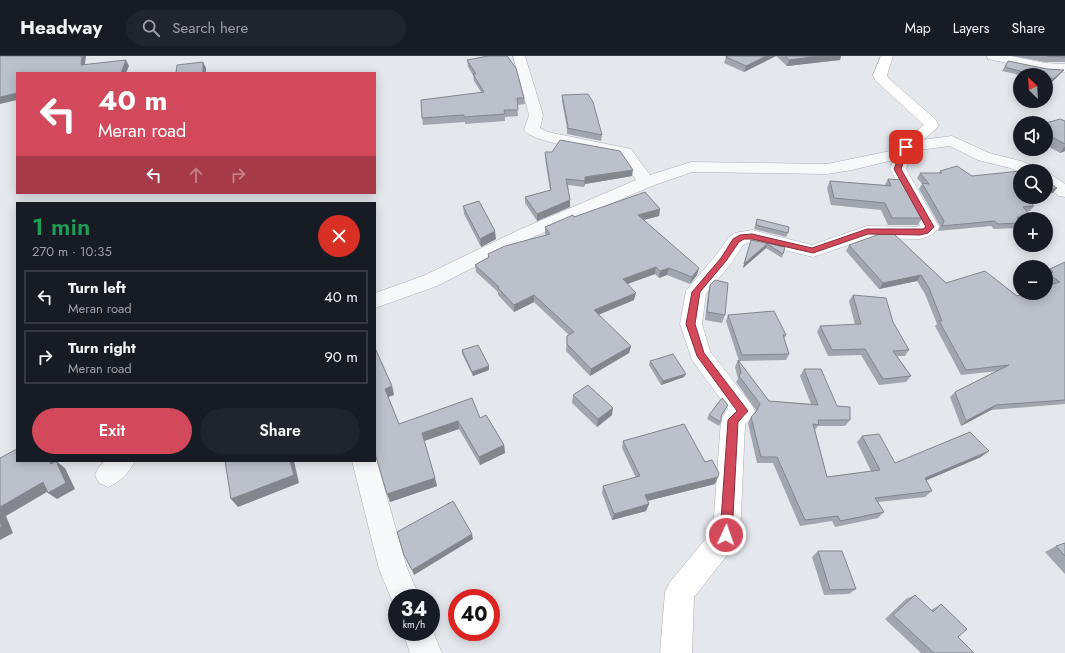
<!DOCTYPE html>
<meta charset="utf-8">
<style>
:root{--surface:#171b24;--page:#20242c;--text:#f1f3f6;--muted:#9ea1a6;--line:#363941;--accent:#d1495b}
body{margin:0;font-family:Jost,sans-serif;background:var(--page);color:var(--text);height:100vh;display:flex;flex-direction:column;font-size:15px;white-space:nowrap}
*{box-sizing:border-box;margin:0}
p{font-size:13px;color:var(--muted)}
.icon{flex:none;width:22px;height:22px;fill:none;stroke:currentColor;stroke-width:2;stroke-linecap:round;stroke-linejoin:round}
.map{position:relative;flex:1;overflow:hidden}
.panel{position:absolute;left:16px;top:146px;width:360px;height:260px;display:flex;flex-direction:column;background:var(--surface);border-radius:0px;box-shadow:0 2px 10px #0003}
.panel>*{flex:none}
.hud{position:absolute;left:16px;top:16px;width:360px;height:122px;border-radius:0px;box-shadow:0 2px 10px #0003;background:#d1495b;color:#fff;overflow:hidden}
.needle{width:26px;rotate:336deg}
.fabs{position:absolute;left:1013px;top:12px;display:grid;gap:8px}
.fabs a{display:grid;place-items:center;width:40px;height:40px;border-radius:50%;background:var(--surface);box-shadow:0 2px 10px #0003;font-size:20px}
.speed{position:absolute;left:388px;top:533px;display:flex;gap:8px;font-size:20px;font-weight:700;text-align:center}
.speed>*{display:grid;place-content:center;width:52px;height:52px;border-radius:50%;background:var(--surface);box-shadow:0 2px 10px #0003;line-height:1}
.speed small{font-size:10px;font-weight:400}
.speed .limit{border:6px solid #d22;background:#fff;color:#111}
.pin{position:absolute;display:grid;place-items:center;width:34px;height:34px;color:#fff;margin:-17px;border-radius:8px;box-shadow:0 2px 6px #0006}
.me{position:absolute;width:44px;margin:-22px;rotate:3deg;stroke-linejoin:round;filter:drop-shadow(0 0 3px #0008)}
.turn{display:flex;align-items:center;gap:14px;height:84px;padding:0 16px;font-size:18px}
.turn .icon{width:52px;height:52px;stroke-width:2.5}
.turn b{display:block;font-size:28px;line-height:34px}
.lanes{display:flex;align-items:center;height:38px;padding:0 16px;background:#0003;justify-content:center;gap:20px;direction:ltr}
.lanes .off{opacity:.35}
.round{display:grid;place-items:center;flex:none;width:42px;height:42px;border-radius:21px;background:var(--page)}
.summary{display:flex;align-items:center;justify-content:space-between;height:68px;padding:0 16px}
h1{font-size:24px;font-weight:600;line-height:30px;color:#1e9e55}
.action{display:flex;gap:8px;margin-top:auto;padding:8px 16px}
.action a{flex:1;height:46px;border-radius:24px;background:var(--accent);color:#fff;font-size:16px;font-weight:600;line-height:46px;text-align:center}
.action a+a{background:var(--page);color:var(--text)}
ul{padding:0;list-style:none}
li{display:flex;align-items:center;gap:12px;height:54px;margin:0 8px 6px;padding:0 8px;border:2px solid var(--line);border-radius:0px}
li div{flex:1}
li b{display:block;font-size:15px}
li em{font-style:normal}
header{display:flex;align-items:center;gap:24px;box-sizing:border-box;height:56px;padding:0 20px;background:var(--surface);border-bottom:1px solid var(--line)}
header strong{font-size:19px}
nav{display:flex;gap:22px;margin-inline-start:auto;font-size:14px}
.search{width:280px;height:36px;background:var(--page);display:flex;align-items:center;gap:10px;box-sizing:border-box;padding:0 14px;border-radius:22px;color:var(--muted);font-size:15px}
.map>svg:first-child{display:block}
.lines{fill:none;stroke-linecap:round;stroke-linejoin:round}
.street-casing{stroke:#a9aeb7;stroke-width:1}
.secondary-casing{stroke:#a9aeb7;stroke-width:1}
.street{fill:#f7f8fa;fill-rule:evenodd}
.secondary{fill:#fff;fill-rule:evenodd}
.wall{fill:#a1a5ae}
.shaded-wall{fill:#83868d}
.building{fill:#bbc0ca;stroke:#83868d}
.route{fill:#d1495b;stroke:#882f3b}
</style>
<header>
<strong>Headway</strong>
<div class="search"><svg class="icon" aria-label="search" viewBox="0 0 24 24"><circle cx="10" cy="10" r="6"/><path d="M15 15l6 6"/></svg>Search here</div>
<nav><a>Map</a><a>Layers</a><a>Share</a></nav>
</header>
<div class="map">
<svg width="1065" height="597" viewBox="0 0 1065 597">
<rect width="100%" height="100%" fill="#e4e7ec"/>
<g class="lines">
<defs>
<g id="street">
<path d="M513 0H525L543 59 540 72 548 76 631 93 650 119 691 106 827 108 900 93 898 91 900 88 906 86 952 80 989 97 1021 105 1038 112 1040 115 1020 116 1010 112 978 104 950 90 911 95 912 97 910 100 852 114 827 118 692 116 652 130 533 181 437 230 375 252V237L423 220 521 173 636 124 620 100C601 96 533 87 524 74L529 59Z"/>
<polygon points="987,0 1011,0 1045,7 1065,8 1065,16 1045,15 988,3"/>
<polygon points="1046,118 1052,119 1065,128 1065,141 1059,140 1046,131"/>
<polygon points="375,399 407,512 420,542 397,542 397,553 395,552 379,513 352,405 375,405"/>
<path d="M105 405H135C129 417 120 426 108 431L99 427 95 419 99 411Z"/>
<polygon points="431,571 442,597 410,597 403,576 431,576"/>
</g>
<path id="secondary" d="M881 0H893L887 19 888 22 935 63 939 70 913 93 906 113 939 171C935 178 928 181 920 183L869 182 813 201 752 186 747 187 743 189 730 209 706 237 702 268 710 295 751 348 755 355 751 362 745 368 740 479 736 488 694 541 692 597H660L665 536 670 526 713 474 721 364 725 357 728 353 692 304 680 268 686 235 716 199 729 181 735 177 752 174 812 189 867 170 917 171 920 169 890 113 900 88 924 69 875 24 873 19Z"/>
</defs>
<use href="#street" class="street-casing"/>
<use href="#secondary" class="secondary-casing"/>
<use href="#street" class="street"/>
<use href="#secondary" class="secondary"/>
</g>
<g class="wall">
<polygon points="725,0 841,0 840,4 787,10 776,0 744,16 724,7 726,1"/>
<polygon points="1013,0 1065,0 1065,6 1045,6"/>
<polygon points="467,4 524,42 525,48 517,49 518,60 505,61 505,65 465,68 465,66 423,69 422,62 481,36 474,25 473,19 468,11"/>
<polygon points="1008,5 1047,13 1064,14 1051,27 1046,25 1046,19 1027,19 1022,18 1021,19 1020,19 1002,15"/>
<polygon points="562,39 602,79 601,85 567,78 567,72 562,45"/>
<polygon points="1065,65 1065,95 1060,97 1046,89 1046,67"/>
<polygon points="545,96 632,120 585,128 584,131 568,129 570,144 570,151 537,165 525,147 525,141 550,134 545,102"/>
<polygon points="940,115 972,120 1025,141 1034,150 1030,155 1027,155 1032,161 1030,163 1020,163 1020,170 1018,172 994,173 991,170 938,175 940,170 919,133 922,128 917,122 920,117 939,117"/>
<polygon points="888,123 922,162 918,169 888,169 881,154 831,149 827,132 830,125 885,129"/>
<polygon points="463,150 496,183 481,191 464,158"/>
<polygon points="660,153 659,160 643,164 697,219 690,228 667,219 659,222 655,218 627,228 634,244 598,259 631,290 629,297 590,320 566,295 567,280 569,279 534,246 514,256 498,239 498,236 476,216 475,209 488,202 488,198 546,179 545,178 545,171 574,161"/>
<polygon points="757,163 788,177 786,181 754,173"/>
<polygon points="751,184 785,191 783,198 782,202 766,192 743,212"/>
<polygon points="849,189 946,227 1017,240 1051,229 1046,226 1046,218 1050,213 1065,206 1065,348 991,354 961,370 950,341 955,336 998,315 961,319 935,270 937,268 925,238 917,225 879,233 846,195"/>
<polygon points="710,229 725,259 722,267 705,264 708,237"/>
<polygon points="853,239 893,266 909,294 905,300 897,300 911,320 906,326 879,329 861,299 828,300 817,276 820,270 855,269 849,245"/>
<polygon points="728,259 786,279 784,283 789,298 786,304 739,305 726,265"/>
<polygon points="375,292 392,330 394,339 388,341 399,368 480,362 504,389 505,397 480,409 459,373 424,385 437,430 390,446"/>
<polygon points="462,294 489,310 489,314 473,320 462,298"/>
<polygon points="738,304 769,345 811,348 800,320 804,313 837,350 850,364 845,370 818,370 815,374 827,421 871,415 857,386 862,380 895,407 981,401 926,424 932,435 925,441 878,446 884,456 878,462 835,471 832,465 800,470 773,407 757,407 748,367 751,361 755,357 756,354 736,326 738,323 735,311"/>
<polygon points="650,305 684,321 661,329 649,309"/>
<polygon points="573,339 612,359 597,371 572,347"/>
<polygon points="726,353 721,361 721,366 719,370 707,363 709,359"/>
<polygon points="623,385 715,428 647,445 649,448 646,455 612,464 602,437 603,430 636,422 622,392"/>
<polygon points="1065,487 1065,518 1045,496 1056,490"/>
<polygon points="818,495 856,533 849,538 824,539 812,501"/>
<polygon points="915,539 931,554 941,548 958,581 974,597 921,597 885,563 906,543"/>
</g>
<g class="shaded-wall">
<polygon points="82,0 86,0 84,15 81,9"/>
<polygon points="766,0 776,0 744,16 746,10"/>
<polygon points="819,0 841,0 840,4 787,10 789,4"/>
<polygon points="126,4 129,10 126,17 121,17"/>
<polygon points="203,6 206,12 206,17 203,17"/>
<polygon points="1064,14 1051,27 1053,23"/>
<polygon points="17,37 17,44 0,48 0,41"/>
<polygon points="1065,90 1065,95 1060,97"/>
<polygon points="633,114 632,120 585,128 584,131 585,121"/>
<polygon points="1057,132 1053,137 1046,138 1046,134"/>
<polygon points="570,144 570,151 537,165 537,158"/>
<polygon points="660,153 659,160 636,166 638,159"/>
<polygon points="495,175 496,183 481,191 480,183"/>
<polygon points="767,188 766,192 743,212 744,208"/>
<polygon points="656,211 655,218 622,230 623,223"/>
<polygon points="669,212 667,219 659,222 660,215"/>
<polygon points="699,212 697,219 690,228 692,221"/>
<polygon points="921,219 917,225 879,233 883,227"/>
<polygon points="636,237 634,244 593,261 594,254"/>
<polygon points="534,239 534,246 514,256 514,249"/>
<polygon points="631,290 629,297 590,320 591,313"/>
<polygon points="489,310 489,314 473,320 472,316"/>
<polygon points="686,318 684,321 661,329 663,325"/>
<polygon points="392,330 394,339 388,341 385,333"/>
<polygon points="996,349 991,354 961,370 966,365"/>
<polygon points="613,352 612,359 597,371 598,363"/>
<polygon points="458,365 459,373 424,385 422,377"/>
<polygon points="504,389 505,397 480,409 479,401"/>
<polygon points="989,395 981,401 918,428 925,422"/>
<polygon points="49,405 56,405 60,415 51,408"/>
<polygon points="56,405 65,412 75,433 57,443 48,437"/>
<polygon points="290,405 294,405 299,427 238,451 231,443"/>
<polygon points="718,421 715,428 643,446 645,439"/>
<polygon points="435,422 437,430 390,446 387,438"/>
<polygon points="43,426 52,433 6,460 13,477 0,484 0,451"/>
<polygon points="649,448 646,455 612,464 614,458"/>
<polygon points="472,478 473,483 414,519 412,514"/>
</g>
<g class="building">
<polygon points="0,0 82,0 81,9 126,4 121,17 17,17 17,37 0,41"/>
<polygon points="488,0 507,0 516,12 524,42 517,42 518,54 504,54 505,58 464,61 464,59 422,62 421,44 484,36 473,18 476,18 467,4"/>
<polygon points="728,0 766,0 746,10 726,1"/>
<polygon points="785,0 819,0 789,4"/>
<polygon points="1047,0 1065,0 1065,1 1049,0"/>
<polygon points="1008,5 1047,13 1064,14 1053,23 1046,21 1046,19 1041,19 1024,14 1023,16 1005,11"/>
<polygon points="203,6 203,17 176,17 177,9"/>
<polygon points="588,38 593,46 602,79 567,72 568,70 562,39"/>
<polygon points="1060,63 1065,65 1065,88 1046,78 1046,67"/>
<polygon points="560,84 620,95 633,114 585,121 585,125 566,123 570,144 537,158 525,141 551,134 545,96 552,96"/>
<polygon points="957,110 972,120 1040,113 1043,115 1020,115 1020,141 1025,141 1034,150 1023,151 1032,161 1017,161 1020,165 1020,167 998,168 994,165 942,170 944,165 922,127 929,128 920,117 942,117 940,115"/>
<polygon points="1046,118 1048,119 1049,127 1057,132 1046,134"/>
<polygon points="888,123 902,124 922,162 892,162 885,147 834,142 830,125 891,130"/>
<polygon points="645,136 660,153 638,159 699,212 692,221 669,212 660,215 656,211 623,223 636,237 594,254 631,290 591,313 567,288 567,280 574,276 534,239 514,249 498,232 499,231 475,209 489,201 488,198 505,190 550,178 545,171 573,159 574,161"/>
<polygon points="479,145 495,175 480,183 463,150"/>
<polygon points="757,163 789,171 788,177 756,169"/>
<polygon points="880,178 894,178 946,227 985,215 1017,240 1025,237 1046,237 1046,230 1060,226 1048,218 1053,216 1050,213 1065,206 1065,344 996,349 966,365 955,336 1009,309 966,314 939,265 942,265 929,232 921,219 883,227 849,189"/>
<polygon points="751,184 785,191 783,198 767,188 744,208"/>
<polygon points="715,224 728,227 725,259 707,256 710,229"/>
<polygon points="853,239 886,242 893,266 909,294 893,295 911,320 883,323 865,293 832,294 820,270 861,268"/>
<polygon points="774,255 786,279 783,279 789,298 742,299 728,259"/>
<polygon points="478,289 489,310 472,316 462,294"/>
<polygon points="375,292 392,330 385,333 399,368 472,342 480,362 486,359 504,389 479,401 458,365 422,377 435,422 387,438 375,397"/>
<polygon points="673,298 686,318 663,325 650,305"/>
<polygon points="738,304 769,345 818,349 804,313 821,313 837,350 850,351 850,364 818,364 819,369 813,368 827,421 880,414 862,380 879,378 895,407 970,376 989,395 925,422 932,435 875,442 884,456 840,465 838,460 805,464 777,401 761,401 751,361 756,356 760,348 739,320 741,317"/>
<polygon points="588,329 613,352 598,363 573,339"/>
<polygon points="722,342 728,349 721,360 721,366 709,359"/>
<polygon points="684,368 705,406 712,404 719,417 718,421 645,439 649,448 614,458 603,430 640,420 623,385"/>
<polygon points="17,393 17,405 49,405 51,408 56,405 66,427 48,437 43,426 0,451 0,402"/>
<polygon points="225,405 290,405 294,419 231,443"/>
<polygon points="453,445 472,478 412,514 404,499 397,476"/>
<polygon points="0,465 2,471 0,472"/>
<polygon points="1065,487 1065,500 1056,490"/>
<polygon points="818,495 842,495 856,533 830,534"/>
<polygon points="915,539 933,556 941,548 967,573 958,581 974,597 934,597 893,559"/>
</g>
<polygon class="route" points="906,89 909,91 901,113 934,171 928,177 920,179 868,178 813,197 752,183 744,183 739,186 726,205 700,236 695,268 704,297 748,355 738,366 732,479 730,483 726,484 722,483 720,479 728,364 737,355 697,300 686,268 692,236 721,202 733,183 740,179 752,178 812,192 867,173 923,173 926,171 894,113 903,91"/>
</svg>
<div class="fabs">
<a><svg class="needle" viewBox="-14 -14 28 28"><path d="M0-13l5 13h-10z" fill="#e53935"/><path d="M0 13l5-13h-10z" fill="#9ea1a6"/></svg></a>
<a><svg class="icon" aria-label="sound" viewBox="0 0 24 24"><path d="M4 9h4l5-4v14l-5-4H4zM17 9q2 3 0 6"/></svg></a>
<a><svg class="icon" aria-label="search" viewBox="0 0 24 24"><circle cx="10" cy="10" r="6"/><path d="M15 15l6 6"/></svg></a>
<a>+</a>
<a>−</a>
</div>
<div class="speed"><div>34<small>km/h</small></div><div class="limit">40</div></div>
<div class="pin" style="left:906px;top:91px;background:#d93025"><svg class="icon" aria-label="arrive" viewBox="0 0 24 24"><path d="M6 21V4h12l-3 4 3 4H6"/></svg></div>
<svg class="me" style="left:726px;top:479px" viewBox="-20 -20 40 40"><circle r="17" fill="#d1495b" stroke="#fff" stroke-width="3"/><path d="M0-11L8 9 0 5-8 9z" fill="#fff"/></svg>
<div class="hud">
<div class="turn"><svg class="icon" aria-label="left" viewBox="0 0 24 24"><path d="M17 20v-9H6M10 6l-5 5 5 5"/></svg><div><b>40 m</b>Meran road</div></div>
<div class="lanes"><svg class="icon" aria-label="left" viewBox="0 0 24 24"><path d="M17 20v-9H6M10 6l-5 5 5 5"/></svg><svg class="icon off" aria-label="ahead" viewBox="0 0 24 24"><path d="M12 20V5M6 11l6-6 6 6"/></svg><svg class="icon off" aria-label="right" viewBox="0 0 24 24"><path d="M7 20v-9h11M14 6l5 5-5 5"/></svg></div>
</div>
<section class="panel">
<div class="summary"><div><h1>1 min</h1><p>270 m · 10:35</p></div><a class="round" style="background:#d93025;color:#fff"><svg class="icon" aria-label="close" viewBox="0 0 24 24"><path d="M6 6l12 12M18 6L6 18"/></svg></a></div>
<ul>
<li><svg class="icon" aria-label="left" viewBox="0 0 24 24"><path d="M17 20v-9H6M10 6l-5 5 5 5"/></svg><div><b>Turn left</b><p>Meran road</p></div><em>40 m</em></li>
<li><svg class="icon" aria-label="right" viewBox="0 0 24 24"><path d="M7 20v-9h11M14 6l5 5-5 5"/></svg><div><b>Turn right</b><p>Meran road</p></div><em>90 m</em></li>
</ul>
<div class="action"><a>Exit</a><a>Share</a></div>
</section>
</div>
